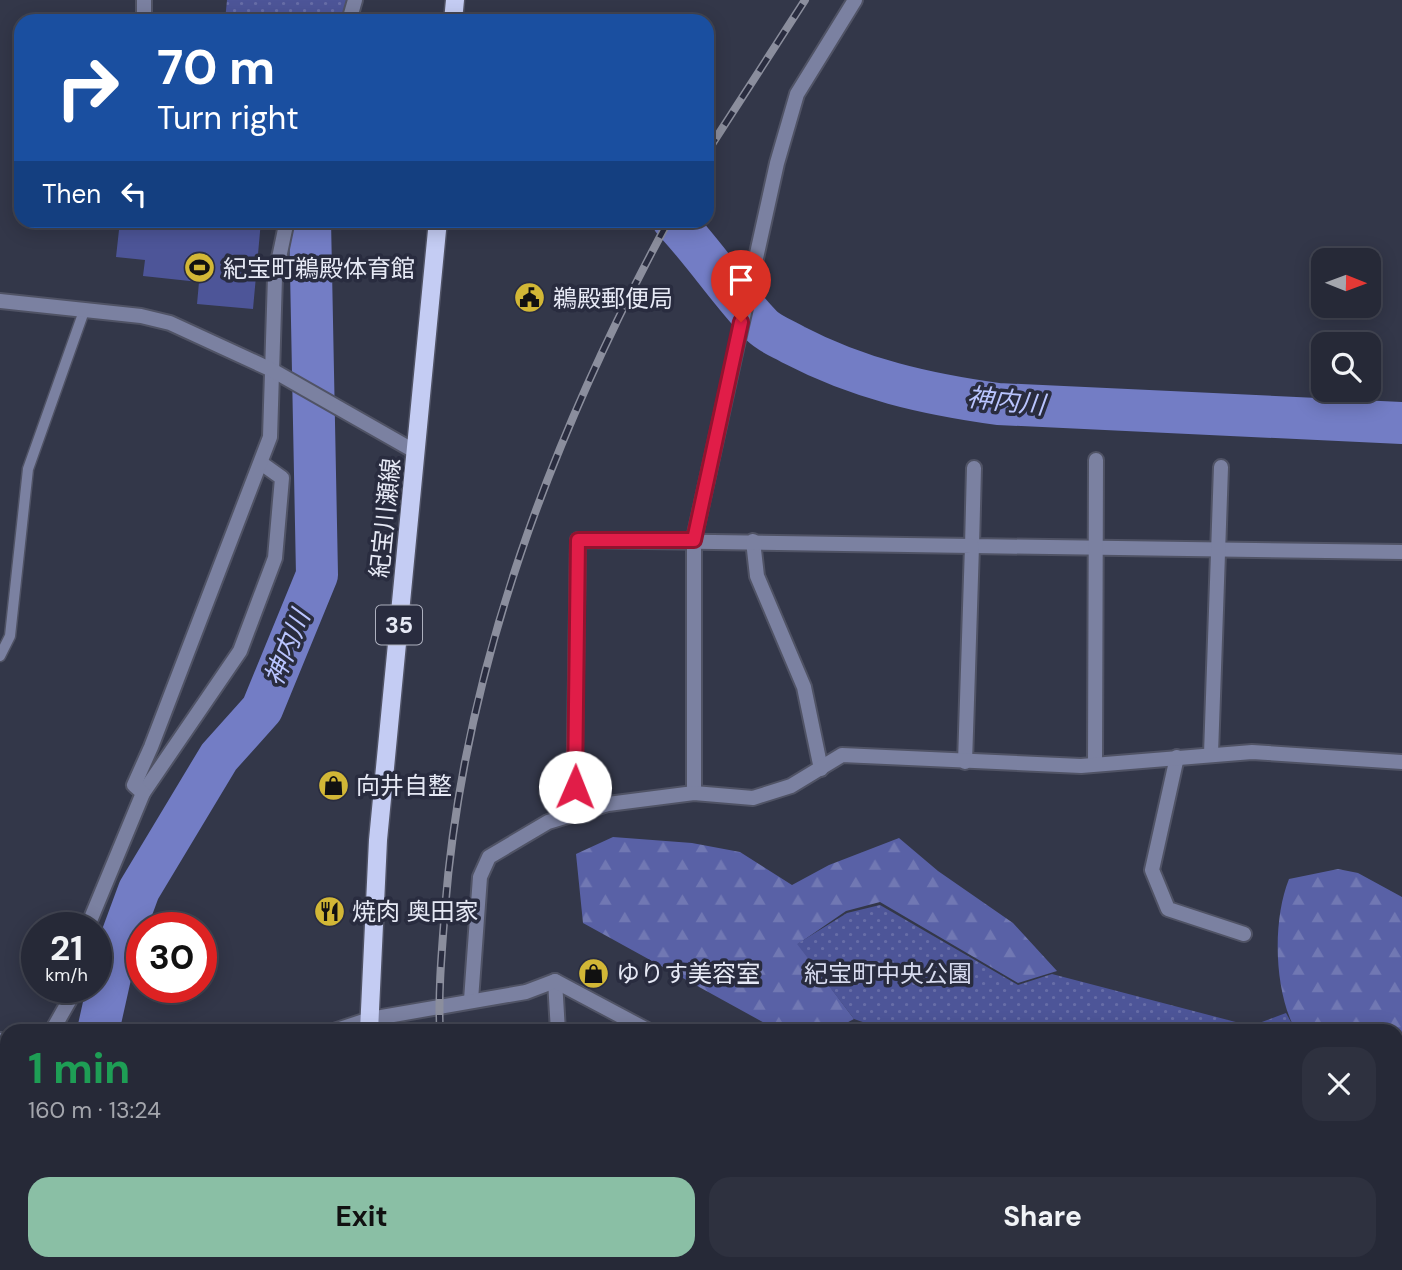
<!DOCTYPE html>
<meta charset="utf-8">
<style>
:root{--surface:#262937;--page:#2e313f;--text:#f1f3f6;--muted:#a4a6ad;--line:#424552;--accent:#8abfa5}
body{margin:0;font-family:"DM Sans","Noto Sans JP",sans-serif;background:var(--page);color:var(--text);height:100vh;display:flex;flex-direction:column;font-size:26px;white-space:nowrap}
*{box-sizing:border-box;margin:0}
p{font-size:23px;color:var(--muted)}
.icon{flex:none;width:38px;height:38px;fill:none;stroke:currentColor;stroke-width:2;stroke-linecap:round;stroke-linejoin:round}
.map{position:relative;flex:1;overflow:hidden}
.panel{position:absolute;left:0px;top:1024px;width:1404px;height:247px;display:flex;flex-direction:column;background:var(--surface);border-radius:21px 21px 0 0;box-shadow:0 4px 18px #0003,0 0 0 2px var(--line)}
.panel>*{flex:none}
.hud{position:absolute;left:14px;top:14px;width:700px;height:214px;border-radius:21px;box-shadow:0 4px 18px #0003,0 0 0 2px var(--line);background:#1a4fa0;color:#fff;overflow:hidden}
.needle{width:46px;rotate:91deg}
.tools{position:absolute;left:1311px;top:248px;display:grid;gap:14px}
.tools a{display:grid;place-items:center;width:70px;height:70px;border-radius:14px;background:var(--surface);box-shadow:0 4px 18px #0003,0 0 0 2px var(--line);font-size:35px}
.speed{position:absolute;left:21px;top:912px;display:flex;gap:14px;font-size:35px;font-weight:700;text-align:center}
.speed>*{display:grid;place-content:center;width:91px;height:91px;border-radius:50%;background:var(--surface);box-shadow:0 4px 18px #0003,0 0 0 2px var(--line);line-height:1}
.speed small{font-size:18px;font-weight:400}
.speed .limit{border:10px solid #d22;background:#fff;color:#111}
.pin{position:absolute;display:grid;place-items:center;width:60px;height:60px;color:#fff;margin:-72px -30px;border-radius:50% 50% 50% 0;rotate:-45deg;box-shadow:0 0 7px #0007}
.pin .icon{rotate:45deg}
.me{position:absolute;width:77px;margin:-38px;rotate:1deg;stroke-linejoin:round;filter:drop-shadow(0 0 5px #0008)}
.turn{display:flex;align-items:center;gap:24px;height:147px;padding:0 28px;font-size:32px}
.turn .icon{width:91px;height:91px;stroke-width:2.5}
.turn b{display:block;font-size:49px;line-height:60px}
.then{display:flex;align-items:center;height:66px;padding:0 28px;background:#0003;gap:14px;font-size:26px}
.round{display:grid;place-items:center;flex:none;width:74px;height:74px;border-radius:21px;background:var(--page)}
.head{display:flex;align-items:center;justify-content:space-between;height:119px;padding:0 28px}
h1{font-size:42px;font-weight:700;line-height:52px;color:#1e9e55}
.action{display:flex;gap:14px;margin-top:auto;padding:14px 28px}
.action a{flex:1;height:80px;border-radius:21px;background:var(--accent);color:#111;font-size:28px;font-weight:700;line-height:80px;text-align:center}
.action a+a{background:var(--page);color:var(--text)}
.map>svg:first-child{display:block}
.grass{fill:#4d5598}
.forest{fill:url(#forest-firs)}
.park{fill:url(#park-dots)}
.lines{fill:none;stroke-linecap:round;stroke-linejoin:round}
.river{stroke:#737dc5;stroke-width:42}
.service-casing{stroke:#505365;stroke-width:13}
.minor-casing{stroke:#505365;stroke-width:18}
.tertiary-casing{stroke:#505365;stroke-width:18}
.primary-casing{stroke:#505365;stroke-width:21}
.service{stroke:#7b81a1;stroke-width:10}
.minor{stroke:#7b81a1;stroke-width:14}
.tertiary{stroke:#7b81a1;stroke-width:14}
.primary{stroke:#c4ccf3;stroke-width:18}
.rail-casing{stroke:#8b8e9d;stroke-width:8}
.rail{stroke:#292c3f;stroke-width:5;stroke-dasharray:16;stroke-linecap:butt}
.route-casing{stroke:#92132f;stroke-width:18}
.route{stroke:#e11d48;stroke-width:12}
.labels{text-anchor:middle;dominant-baseline:central;stroke-width:7;stroke-linejoin:round;paint-order:stroke}
.shield{fill:#292c3f;stroke:#adb0be;stroke-width:2}
.shield-label{font-size:23px;font-weight:bold;fill:#e6e9f5}
.poi-label{font-size:24px;fill:#e6e9f5;stroke:#292c3f;text-anchor:start}
.street-label{font-size:24px;fill:#e6e9f5;stroke:#292c3f}
.park-label{font-size:24px;fill:#d6daee;stroke:#292c3f}
.water-label{font-size:26px;font-style:italic;fill:#b9c4fe;stroke:#292c3f}
</style>
<div class="map">
<svg width="1402" height="1270" viewBox="0 0 1402 1270">
<defs>
<pattern id="forest-firs" width="22" height="20" patternUnits="userSpaceOnUse" patternTransform="scale(1.75)"><rect width="22" height="20" fill="#5961a6"/><path d="M5 1l3.5 6h-7zM16 11l3.5 6h-7z" fill="#7178b3"/></pattern>
<pattern id="park-dots" width="8" height="8" patternUnits="userSpaceOnUse" patternTransform="scale(1.75)"><rect width="8" height="8" fill="#4d5598"/><path d="M2 2h.1M6 6h.1" fill="none" stroke="#676da7" stroke-width="1.8" stroke-linecap="round"/></pattern>
</defs>
<rect width="100%" height="100%" fill="#333749"/>
<polygon class="grass" points="120,221 261,221 253,309 197,304 199,282 143,276 145,260 116,257"/>
<g class="forest">
<polygon points="613,837 692,843 740,852 792,885 829,865 899,838 938,871 1013,923 1057,971 1018,983 880,902 846,911 798,944 854,1019 831,1031 779,1031 583,923 576,854"/>
<path d="M1338 869 1358 873 1402 897V1057L1397 1048 1396 1031H1296C1274 992 1272 921 1289 879Z"/>
<polygon points="481,1264 775,1264 779,1270 483,1270"/>
</g>
<g class="park">
<polygon points="227,0 355,0 349,21 225,21"/>
<polygon points="880,905 1018,985 1052,974 1251,1026 1286,1013 1296,1031 889,1031 854,1019 797,944 847,913"/>
</g>
<g class="lines">
<g class="river">
<path d="M673 220C705 254 730 293 762 326 770 334 784 339 794 345 859 379 926 394 998 404L1402 423"/>
<polyline points="98,1031 115,955 139,890 219,757 262,709 317,575 310,220"/>
<polyline points="104,1264 105,1270"/>
</g>
<defs>
<polyline id="service" points="0,656 10,636 28,469 84,311"/>
<g id="minor">
<polyline points="144,0 144,21"/>
<polyline points="349,21 355,0"/>
<polyline points="974,468 972,546 1402,552"/>
<polyline points="753,541 757,576 804,687 821,769"/>
<polyline points="1211,754 1221,467"/>
<polyline points="1177,757 1152,870 1168,909 1244,934"/>
<polyline points="1095,764 1096,460"/>
<polyline points="143,793 240,651 275,558 282,478 261,463"/>
<polyline points="694,793 694,539 777,163 797,94 855,0"/>
<polyline points="574,814 578,540 972,546 965,762"/>
<polyline points="87,928 143,793 134,785 151,747 270,437 275,277 287,220"/>
<polyline points="555,981 558,1031"/>
<polyline points="471,1000 480,877 489,857 548,822 608,804 694,793 753,798 791,786 842,755 1081,766 1252,752 1402,762"/>
<polyline points="52,1031 69,1001 72,987"/>
<polyline points="334,1031 370,1019 526,992 555,981 649,1031"/>
<polyline points="0,1040 7,1042"/>
<polyline points="1396,1126 1402,1123"/>
<polyline points="394,1264 397,1270"/>
<polyline points="606,1270 658,1265 676,1270"/>
<polyline points="967,1270 969,1264"/>
<polyline points="1311,1270 1312,1264"/>
</g>
<polyline id="tertiary" points="0,301 141,316 170,323 272,370 416,452"/>
<g id="primary">
<polyline points="453,21 455,0"/>
<polyline points="369,1031 378,840 438,220"/>
<polyline points="356,1264 356,1270"/>
</g>
</defs>
<use href="#service" class="service-casing"/>
<use href="#minor" class="minor-casing"/>
<use href="#tertiary" class="tertiary-casing"/>
<use href="#primary" class="primary-casing"/>
<use href="#service" class="service"/>
<use href="#minor" class="minor"/>
<use href="#tertiary" class="tertiary"/>
<use href="#primary" class="primary"/>
<defs>
<g id="rail">
<polyline points="707,152 805,0"/>
<path d="M440 1031C438 991 442 949 445 909 464 666 553 434 669 220"/>
<polyline points="461,1264 463,1270"/>
</g>
</defs>
<use href="#rail" class="rail-casing"/>
<use href="#rail" class="rail"/>
</g>
<g class="lines">
<defs>
<polyline id="route" points="575,787 578,540 694,540 741,322"/>
</defs>
<use href="#route" class="route-casing"/>
<use href="#route" class="route"/>
</g>
<defs>
<symbol id="stadium-disc" viewBox="-11 -11 22 22"><circle r="9.5" fill="#d2b736" stroke="#292c3f"/><path d="M0-5a6.5 5 0 1 0 0 10a6.5 5 0 1 0 0-10ZM-3.5-1.8h7v3.6h-7Z" fill="#111"/></symbol>
<symbol id="civic-disc" viewBox="-11 -11 22 22"><circle r="9.5" fill="#d2b736" stroke="#292c3f"/><path d="M-.6-6.5H3V-4.5H.6V-3L4-1V1h2V6H-6V1h2V-1L-.6-3ZM-1.2 2.5V6h2.4V2.5Z" fill="#111"/></symbol>
<symbol id="shop-disc" viewBox="-11 -11 22 22"><circle r="9.5" fill="#d2b736" stroke="#292c3f"/><path d="M-5-2.5h2.3a2.7 3.5 0 0 1 5.4 0H5L5.5 6h-11ZM-1.5-2.5h3a1.5 2.3 0 0 0-3 0Z" fill="#111"/></symbol>
<symbol id="restaurant-disc" viewBox="-11 -11 22 22"><circle r="9.5" fill="#d2b736" stroke="#292c3f"/><path d="M-5-6h1v4h1v-4h1v4h1v-4h1v5L-1.5 .5V6h-2V.5L-5-1ZM5-6V6H3V1.5H1.5Q1.5-4 5-6Z" fill="#111"/></symbol>
</defs>
<g fill-rule="evenodd">
<use href="#stadium-disc" x="182" y="250" width="35" height="35"/>
<use href="#civic-disc" x="512" y="280" width="35" height="35"/>
<use href="#shop-disc" x="316" y="768" width="35" height="35"/>
<use href="#restaurant-disc" x="312" y="894" width="35" height="35"/>
<use href="#shop-disc" x="576" y="956" width="35" height="35"/>
</g>
<g class="labels">
<rect class="shield" x="376" y="605.5" width="46" height="39" rx="5"/>
<g class="shield-label">
<text x="399" y="625">35</text>
</g>
<g class="poi-label">
<text x="223" y="268">紀宝町鵜殿体育館</text>
<text x="553" y="298">鵜殿郵便局</text>
<text x="356" y="785">向井自整</text>
<text x="352" y="911">焼肉 奥田家</text>
<text x="616" y="973">ゆりす美容室</text>
</g>
<g class="street-label">
<text transform="translate(385 518) rotate(-84)">紀宝川瀬線</text>
</g>
<g class="park-label">
<text x="888" y="973">紀宝町中央公園</text>
</g>
<g class="water-label">
<text transform="translate(1006 401) rotate(6)">神内川</text>
<text transform="translate(287 648) rotate(-68)">神内川</text>
</g>
</g>
</svg>
<div class="tools">
<a><svg class="needle" viewBox="-14 -14 28 28"><path d="M0-13l5 13h-10z" fill="#e53935"/><path d="M0 13l5-13h-10z" fill="#a4a6ad"/></svg></a>
<a><svg class="icon" aria-label="search" viewBox="0 0 24 24"><circle cx="10" cy="10" r="6"/><path d="M15 15l6 6"/></svg></a>
</div>
<div class="speed"><div>21<small>km/h</small></div><div class="limit">30</div></div>
<div class="pin" style="left:741px;top:322px;background:#d93025"><svg class="icon" aria-label="arrive" viewBox="0 0 24 24"><path d="M6 21V4h12l-3 4 3 4H6"/></svg></div>
<svg class="me" style="left:575px;top:787px" viewBox="-20 -20 40 40"><circle r="19" fill="#fff"/><path d="M0-13L10 11 0 6-10 11z" fill="#e11d48"/></svg>
<div class="hud">
<div class="turn"><svg class="icon" aria-label="right" viewBox="0 0 24 24"><path d="M7 20v-9h11M14 6l5 5-5 5"/></svg><div><b>70 m</b>Turn right</div></div>
<div class="then">Then<svg class="icon" aria-label="left" viewBox="0 0 24 24"><path d="M17 20v-9H6M10 6l-5 5 5 5"/></svg></div>
</div>
<section class="panel">
<div class="head"><div><h1>1 min</h1><p>160 m · 13:24</p></div><a class="round"><svg class="icon" aria-label="close" viewBox="0 0 24 24"><path d="M6 6l12 12M18 6L6 18"/></svg></a></div>
<div class="action"><a>Exit</a><a>Share</a></div>
</section>
</div>
